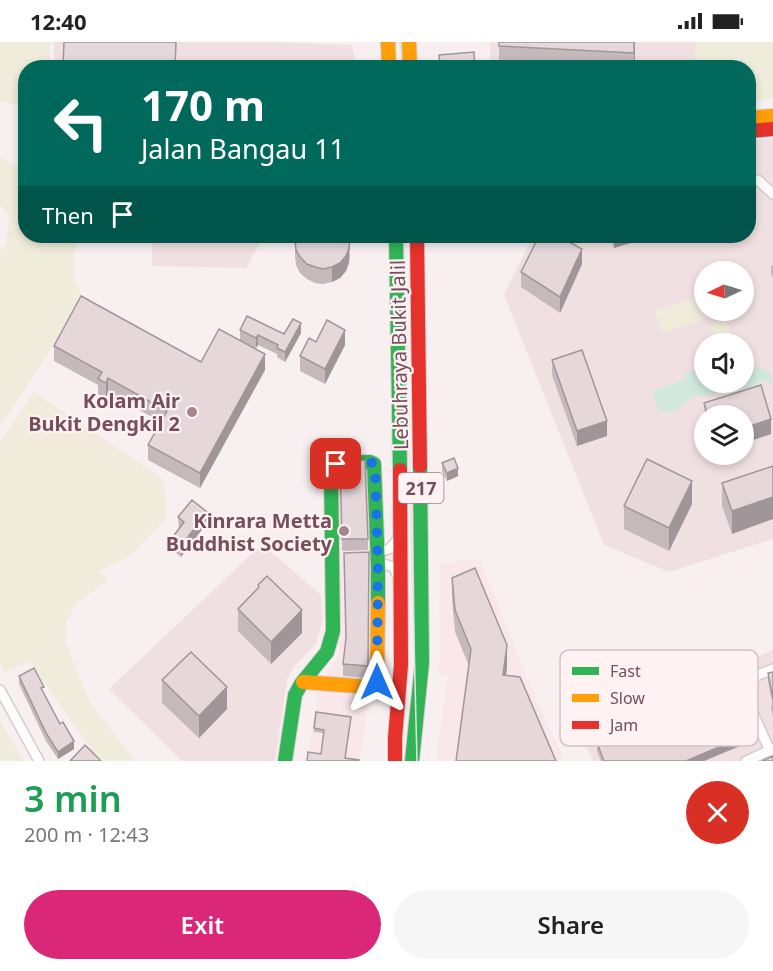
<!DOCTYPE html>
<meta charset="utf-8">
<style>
:root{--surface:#fff;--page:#f6f6f6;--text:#222;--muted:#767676;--accent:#db2777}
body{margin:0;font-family:"Noto Sans",sans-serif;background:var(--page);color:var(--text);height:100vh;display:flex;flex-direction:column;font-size:22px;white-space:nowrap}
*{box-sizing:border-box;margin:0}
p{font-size:20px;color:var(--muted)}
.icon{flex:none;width:33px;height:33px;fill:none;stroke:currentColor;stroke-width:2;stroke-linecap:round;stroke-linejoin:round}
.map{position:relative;height:719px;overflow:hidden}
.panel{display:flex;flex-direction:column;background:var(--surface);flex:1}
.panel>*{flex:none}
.hud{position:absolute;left:18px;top:18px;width:738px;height:183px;border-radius:24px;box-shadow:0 3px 9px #0003;background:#00695c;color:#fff;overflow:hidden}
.needle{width:39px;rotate:266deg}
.fabs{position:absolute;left:694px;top:219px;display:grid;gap:12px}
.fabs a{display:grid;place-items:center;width:60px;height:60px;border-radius:50%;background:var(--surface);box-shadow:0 3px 9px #0003;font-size:30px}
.pin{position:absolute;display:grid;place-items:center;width:51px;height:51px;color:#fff;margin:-26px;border-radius:12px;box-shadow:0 3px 9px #0006}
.me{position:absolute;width:66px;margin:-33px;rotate:0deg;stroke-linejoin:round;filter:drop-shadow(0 0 4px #0008)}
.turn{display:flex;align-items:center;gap:21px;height:126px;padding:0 24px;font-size:27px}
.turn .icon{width:78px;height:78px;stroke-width:2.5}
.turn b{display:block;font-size:42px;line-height:51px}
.then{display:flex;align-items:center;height:57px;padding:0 24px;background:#0003;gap:12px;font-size:22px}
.round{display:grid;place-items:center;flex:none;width:63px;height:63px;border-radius:32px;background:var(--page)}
.summary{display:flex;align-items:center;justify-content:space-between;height:102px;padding:0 24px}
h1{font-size:36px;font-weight:600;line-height:45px;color:#1e9e55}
.cta{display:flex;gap:12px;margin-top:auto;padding:12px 24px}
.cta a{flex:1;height:69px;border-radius:36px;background:var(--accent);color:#fff;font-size:24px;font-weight:600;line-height:69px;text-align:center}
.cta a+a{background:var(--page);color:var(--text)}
.status{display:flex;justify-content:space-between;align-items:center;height:42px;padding:0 30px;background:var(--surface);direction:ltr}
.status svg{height:16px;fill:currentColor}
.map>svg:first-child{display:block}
.residential{fill:#f1e0e1;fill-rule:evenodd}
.commercial{fill:#fae7ec}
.green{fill:#f0ecdb}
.water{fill:#d1e8dc}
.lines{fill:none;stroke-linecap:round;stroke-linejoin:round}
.street-casing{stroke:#d7cccd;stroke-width:12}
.fast-casing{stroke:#d8cdce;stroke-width:16}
.slow-casing{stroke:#d8cdce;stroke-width:16}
.jam-casing{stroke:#d8cdce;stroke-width:16}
.street{stroke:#fefdfd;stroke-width:9}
.fast{stroke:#30b455;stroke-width:14}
.slow{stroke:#ff9f0a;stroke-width:14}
.jam{stroke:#e5322d;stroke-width:14}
.tram{stroke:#e4e3e6;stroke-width:1.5}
.wall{fill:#c5b9bb}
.shaded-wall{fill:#a09699}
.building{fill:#e5d7da;stroke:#a09699;stroke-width:1.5}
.route{stroke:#1a73e8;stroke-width:10;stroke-dasharray:0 18}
.poi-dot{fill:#a4878e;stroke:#fef2f3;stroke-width:2}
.labels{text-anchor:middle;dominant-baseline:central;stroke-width:4.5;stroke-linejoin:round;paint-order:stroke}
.shield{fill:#fef2f3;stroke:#9f8088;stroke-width:1.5}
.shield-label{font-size:18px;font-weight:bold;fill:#764f5a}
.street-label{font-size:20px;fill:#764f5a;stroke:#fef2f3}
.poi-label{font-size:20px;font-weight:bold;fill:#764f5a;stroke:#fef2f3;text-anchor:end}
.key{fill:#fef2f3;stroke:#d5c1c5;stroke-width:1.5}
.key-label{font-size:16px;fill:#764f5a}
</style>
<div class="status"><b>12:40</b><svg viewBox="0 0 49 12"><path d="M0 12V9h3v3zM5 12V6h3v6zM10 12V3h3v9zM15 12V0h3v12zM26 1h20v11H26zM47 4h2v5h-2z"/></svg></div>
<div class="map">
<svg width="773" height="719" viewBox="0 0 773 719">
<rect width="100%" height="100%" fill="#f8f0f0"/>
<g class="residential">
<polygon points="54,0 279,0 352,3 357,25 54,26"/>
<polygon points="490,0 696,0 695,25 490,25"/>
<path d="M773 96V497L669 530 604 503 504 253 533 194H748L749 99ZM705 230H744V268H705ZM705 302H744V340H705ZM705 374H744V412H705Z"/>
<polygon points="152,194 264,194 246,226 152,224"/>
<polygon points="262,502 321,553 323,577 316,602 293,626 287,638 275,719 182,719 109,647"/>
<polygon points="773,608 773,719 593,719 578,684 645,656 712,636"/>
</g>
<g class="commercial">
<polygon points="369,425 375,612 360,719 307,719 320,638 333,624 339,609 338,511 335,427"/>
<polygon points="475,516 481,519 527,636 564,719 432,719 436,718 448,633 438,632 440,609 439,523"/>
</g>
<g class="green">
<polygon points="0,0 50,0 50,25 26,26 25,64 0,59"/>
<polygon points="696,0 773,0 773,56 750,60 748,26 695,25"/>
<polygon points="0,115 25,126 26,194 77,194 74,218 74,237 84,257 0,385 0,208 6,203 9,174 0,164"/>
<polygon points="698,254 706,276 663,291 655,269"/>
<polygon points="726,277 733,296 716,301 710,283"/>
<polygon points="34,350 163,437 167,475 132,513 99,529 108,538 76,562 66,581 66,602 90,660 135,719 106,719 93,710 30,620 4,630 0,621 0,400"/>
<polygon points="0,678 24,719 0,719"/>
</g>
<g class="water">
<path d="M705 325V340L718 341 720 347C710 358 706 353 693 354 680 364 678 373 659 369L653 349 685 338 684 332Z"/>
<path d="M755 325C763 325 770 330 773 338L770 342 766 339H761L757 342 756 349 731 354 728 350 727 345 730 341 744 340V329Z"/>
</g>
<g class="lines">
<defs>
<g id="street">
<polyline points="758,138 773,152"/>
<path d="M377 507C388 512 393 504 398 496"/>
<polyline points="378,525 384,522 393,525 398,534"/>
<polyline points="739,640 770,709"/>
<polyline points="0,648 39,719"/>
<polyline points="608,694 773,627"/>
<polyline points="746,719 773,707"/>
</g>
<g id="fast">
<polyline points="396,194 400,428"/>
<polyline points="285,719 295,653 301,642 327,610 333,589 331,427 336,421 370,420 374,422 378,525 378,561"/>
<polyline points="412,719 422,621 420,424"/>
</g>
<g id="slow">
<polyline points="388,0 389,26"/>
<polyline points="409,0 410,26"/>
<polyline points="748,76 773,74"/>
<polyline points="303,640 371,645 374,644 377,640 378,561"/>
</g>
<g id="jam">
<polyline points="748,89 773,87"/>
<polyline points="417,194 420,424"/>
<polyline points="395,719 395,696 401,623 400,428"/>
</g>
</defs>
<use href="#street" class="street-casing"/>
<use href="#fast" class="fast-casing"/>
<use href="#slow" class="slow-casing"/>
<use href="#jam" class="jam-casing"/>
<use href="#street" class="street"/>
<use href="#fast" class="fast"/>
<use href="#slow" class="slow"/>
<use href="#jam" class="jam"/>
<g class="tram">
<polyline points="400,0 402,26"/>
<polyline points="404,194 417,719"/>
</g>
</g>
<g class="wall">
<polygon points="64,0 176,0 176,26 63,26"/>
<rect x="499" y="0" width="136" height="26"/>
<polygon points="610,194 653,194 614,206"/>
<polygon points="295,199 350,213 349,221 346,229 340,236 332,240 323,242 315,241 307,237 300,231 296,223 295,214"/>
<polygon points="582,222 560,271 521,245 521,230"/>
<polygon points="773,223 773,236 771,232 771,224"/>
<polygon points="240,288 284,292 301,291 285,320 277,315 277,312 258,303 256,306 241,299 265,328 200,446 148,418 148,403 161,380 108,351 106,356 98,352 98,343 54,319 54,304 201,320 240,298"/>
<polygon points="316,300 345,303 325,342 300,329 300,314"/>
<polygon points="552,318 607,394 577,404 552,333"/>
<polygon points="761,343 771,377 771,392 744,401 744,374 705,374 705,378 704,361"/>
<polygon points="340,419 368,497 368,508 342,509"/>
<polygon points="442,421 458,434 447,439 442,429"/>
<polygon points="773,424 732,492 722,464 722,441"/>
<polygon points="692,462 669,509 624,487 624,464"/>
<polygon points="178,475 207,481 181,515 172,508 172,496 179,487"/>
<polygon points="369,510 368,636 343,634 343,622 346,598"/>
<polygon points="452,536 507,625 506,633 469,624 455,590 452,558"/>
<polygon points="258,543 302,591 271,622 238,589 238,567 258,546"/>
<polygon points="773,630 773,674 771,666 772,659 768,639 768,631"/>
<polygon points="19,634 44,651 60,682 74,707 58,717 46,699 19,642"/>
<polygon points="162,638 227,667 199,696 162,661"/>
<polygon points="351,679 345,716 321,712 324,691 314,690 314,686"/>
<polygon points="597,701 747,701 704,719 601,719 597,709"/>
</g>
<g class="shaded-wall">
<rect x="634" y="0" width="1" height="26"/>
<polygon points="614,194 653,194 614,206"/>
<polygon points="350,197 349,221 346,229 340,236 332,240 332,225"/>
<polygon points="582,207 582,222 560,271 560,255"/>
<polygon points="301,281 301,291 285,320 285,310"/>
<polygon points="345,288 345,303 325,342 325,327"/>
<polygon points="258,293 258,303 256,306 256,296"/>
<polygon points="265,312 265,328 200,446 200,431"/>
<polygon points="108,336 108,351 106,356 106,341"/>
<polygon points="771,377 771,392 744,401 744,386"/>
<polygon points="607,379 607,394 577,404 577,389"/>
<polygon points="458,426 458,434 447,439 447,431"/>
<polygon points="692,439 692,462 669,509 669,486"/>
<polygon points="773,455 773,477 732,492 732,469"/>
<polygon points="207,470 207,481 181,515 181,504"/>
<polygon points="302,568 302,591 271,622 271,600"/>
<polygon points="507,603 507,625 503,655 503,633"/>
<polygon points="227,645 227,667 199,696 199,674"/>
<polygon points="747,693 747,701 704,719 686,719"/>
<polygon points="74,699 74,707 58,717 58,710"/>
</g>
<g class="building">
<polygon points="64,0 176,0 175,25 63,23"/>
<polygon points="499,0 634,0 634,11 499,4"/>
<polygon points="474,10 475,26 440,26 439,13"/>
<polygon points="296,194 349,194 350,197 349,206 346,214 340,221 332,225 323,227 315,225 307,222 300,215 296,208 295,199"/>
<polygon points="539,194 558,194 582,207 560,255 521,230"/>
<polygon points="81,254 201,320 219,287 265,312 200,431 148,403 167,369 108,336 106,341 98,337 102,330 54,304"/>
<polygon points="247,274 284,292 293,277 301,281 285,310 277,306 278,303 258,293 256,296 240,288"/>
<polygon points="327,278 345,288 325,327 300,314 309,296 316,300"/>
<polygon points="582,308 607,379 577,389 552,318"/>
<polygon points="761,343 771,377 744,386 744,374 708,374 704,361"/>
<polygon points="454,416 458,426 447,431 442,421"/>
<polygon points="647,417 692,439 669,486 624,464"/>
<polygon points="365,418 368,497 342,497 340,419"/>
<polygon points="773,424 773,455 732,469 722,441"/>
<polygon points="192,458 207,470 181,504 172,496 184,480 178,475"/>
<polygon points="369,510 368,624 343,622 346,596 344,511"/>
<polygon points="475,526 507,603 503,633 520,635 556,719 456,719 471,607 455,568 452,536"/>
<polygon points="267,534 302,568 271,600 238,567 259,545 258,543"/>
<polygon points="191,610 227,645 199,674 162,638"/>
<polygon points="34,626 44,645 41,646 60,682 63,680 74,699 58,710 46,691 19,634"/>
<polygon points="773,630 773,657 768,631"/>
<polygon points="729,645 747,693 686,719 604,719 597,701"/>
<polygon points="316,670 351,675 345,716 359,718 359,719 307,719 308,710 321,712 324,688 314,686"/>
<polygon points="85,703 101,719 70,719"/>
<polygon points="773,714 773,719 762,719"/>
</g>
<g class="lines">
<polyline class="route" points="336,422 370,420 375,422 378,525 377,640"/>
</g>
<g class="poi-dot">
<circle cx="192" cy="370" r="6"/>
<circle cx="344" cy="489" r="6"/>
</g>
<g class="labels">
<rect class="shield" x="398.5" y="431" width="45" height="30" rx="4.5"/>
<g class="shield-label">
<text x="421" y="446">217</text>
</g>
<g class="street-label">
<text transform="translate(399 313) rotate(-91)">Lebuhraya Bukit Jalil</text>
</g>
<g class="poi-label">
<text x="180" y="358">Kolam Air<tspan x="180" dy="23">Bukit Dengkil 2</tspan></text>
<text x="332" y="478">Kinrara Metta<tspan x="332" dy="23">Buddhist Society</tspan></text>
</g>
</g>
<rect x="560" y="608" width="198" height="96" rx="9" class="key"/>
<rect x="572" y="625" width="27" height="8" fill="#30b455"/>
<rect x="572" y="652" width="27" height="8" fill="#ff9f0a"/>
<rect x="572" y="679" width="27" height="8" fill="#e5322d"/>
<g class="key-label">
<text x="610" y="635">Fast</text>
<text x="610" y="662">Slow</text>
<text x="610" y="689">Jam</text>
</g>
</svg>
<div class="fabs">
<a><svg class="needle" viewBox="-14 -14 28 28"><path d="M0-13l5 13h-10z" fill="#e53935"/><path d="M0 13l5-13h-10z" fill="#767676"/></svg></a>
<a><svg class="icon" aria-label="sound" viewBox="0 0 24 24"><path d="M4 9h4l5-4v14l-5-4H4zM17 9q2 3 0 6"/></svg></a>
<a><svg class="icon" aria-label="layers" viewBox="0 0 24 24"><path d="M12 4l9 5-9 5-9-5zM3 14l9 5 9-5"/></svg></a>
</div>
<div class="pin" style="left:336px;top:422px;background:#d93025"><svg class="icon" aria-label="arrive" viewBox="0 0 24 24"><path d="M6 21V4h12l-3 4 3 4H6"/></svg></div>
<svg class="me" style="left:377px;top:640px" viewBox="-20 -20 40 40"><path d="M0-17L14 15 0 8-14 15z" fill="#1a73e8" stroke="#fff" stroke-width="4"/></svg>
<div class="hud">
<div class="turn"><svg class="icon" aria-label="left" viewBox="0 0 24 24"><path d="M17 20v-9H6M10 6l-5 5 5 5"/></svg><div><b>170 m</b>Jalan Bangau 11</div></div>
<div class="then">Then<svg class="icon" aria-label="arrive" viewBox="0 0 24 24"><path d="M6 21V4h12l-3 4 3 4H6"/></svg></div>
</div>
</div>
<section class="panel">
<div class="summary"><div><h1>3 min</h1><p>200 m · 12:43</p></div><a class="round" style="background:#d93025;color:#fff"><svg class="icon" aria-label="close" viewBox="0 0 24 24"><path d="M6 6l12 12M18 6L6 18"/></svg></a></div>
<div class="cta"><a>Exit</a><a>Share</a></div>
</section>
